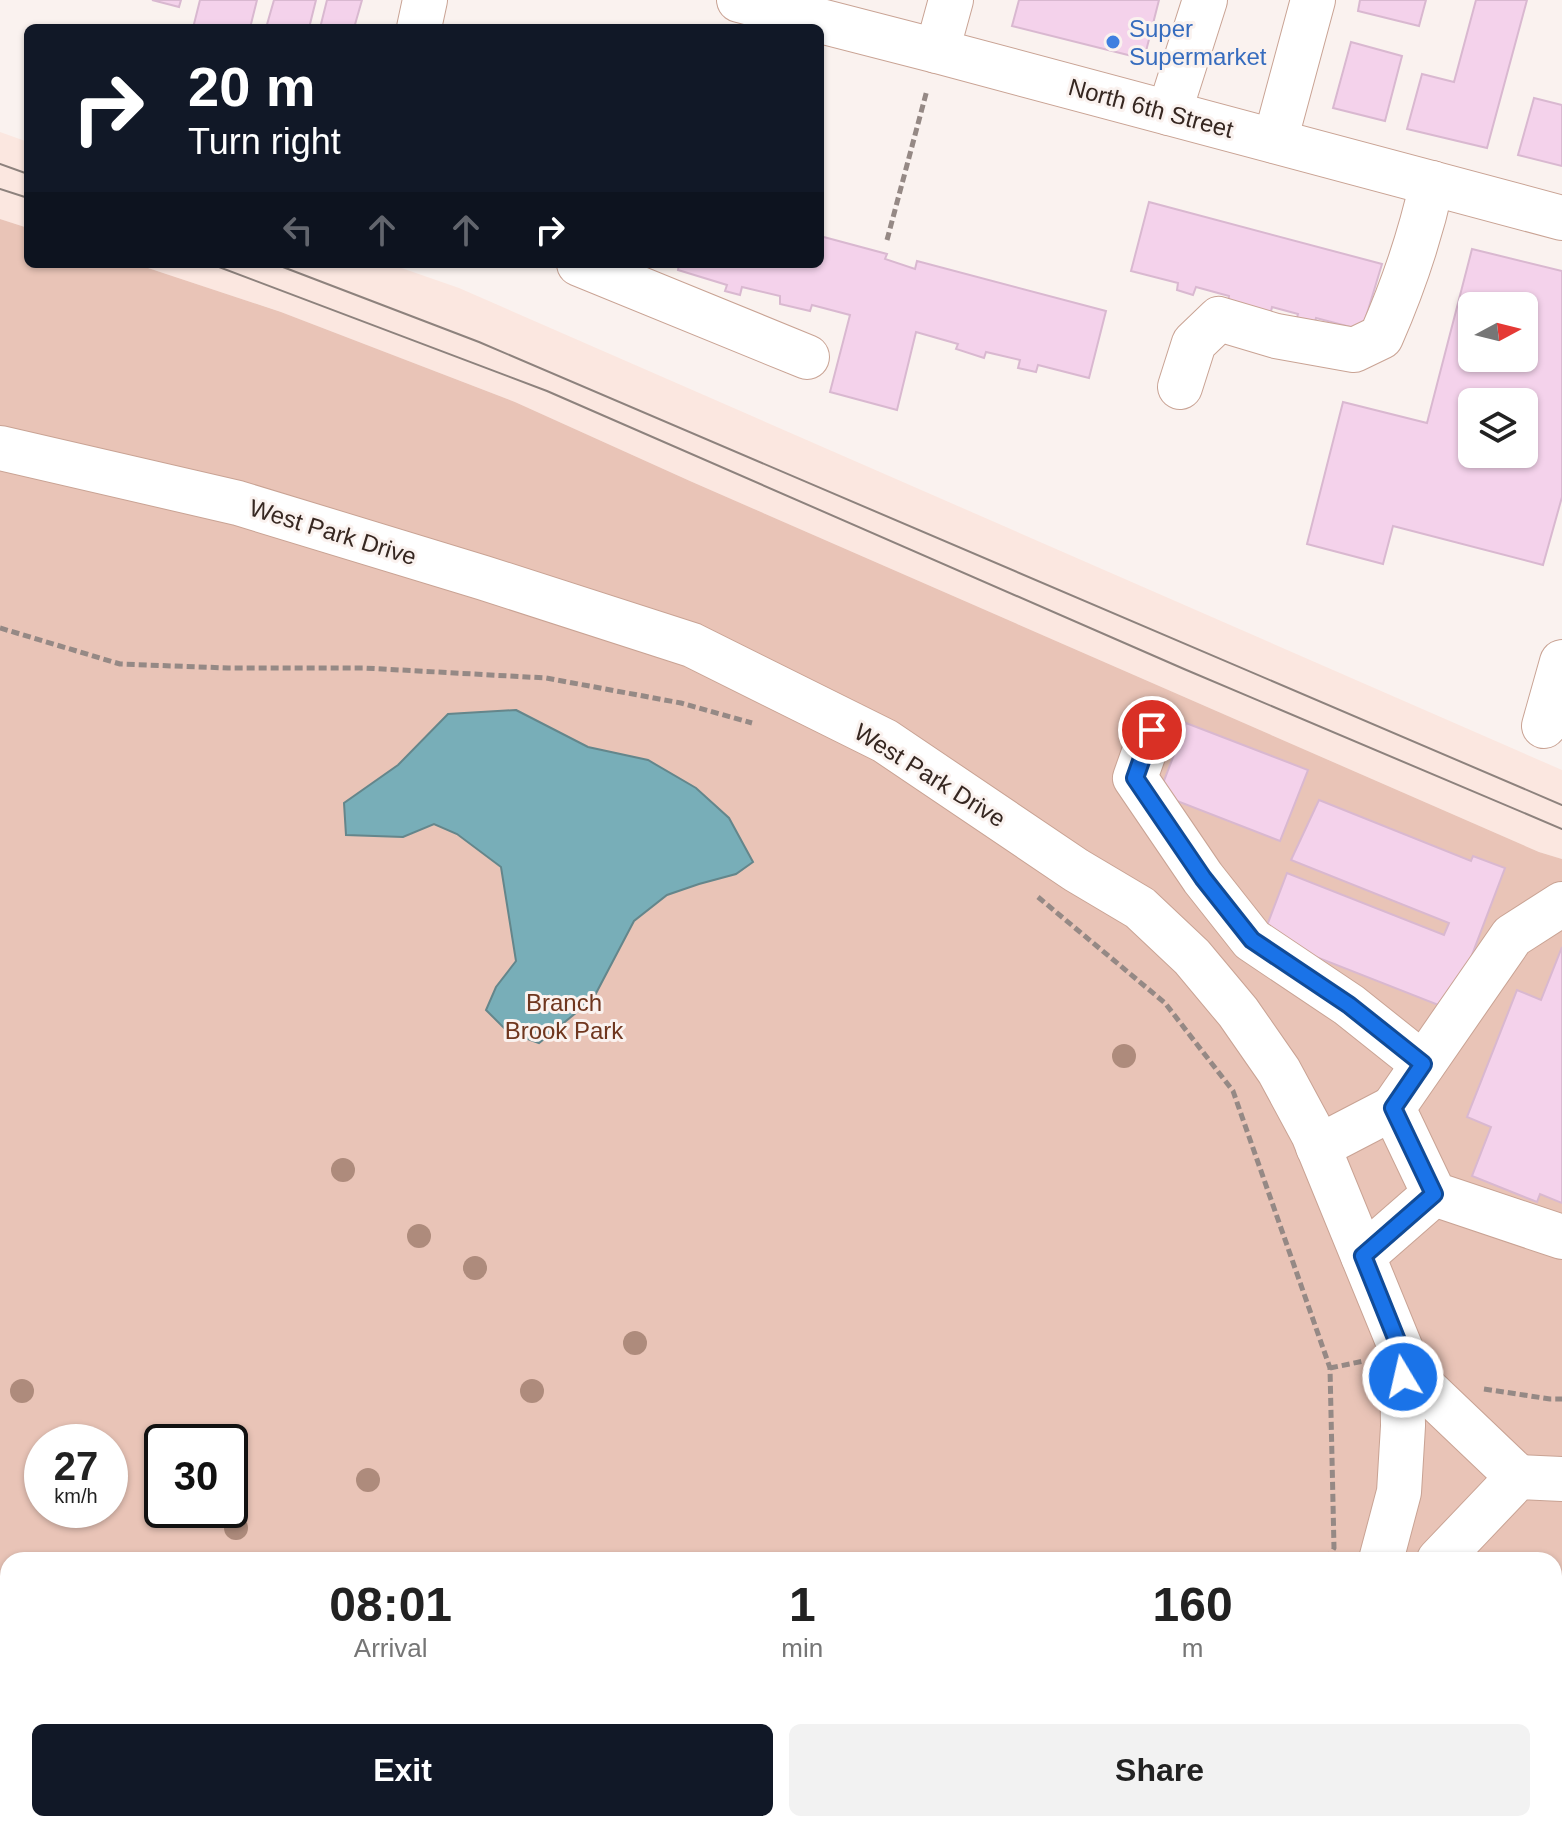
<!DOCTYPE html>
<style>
:root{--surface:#fff;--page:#f2f2f2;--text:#222;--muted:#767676;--accent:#111827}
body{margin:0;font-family:Helvetica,sans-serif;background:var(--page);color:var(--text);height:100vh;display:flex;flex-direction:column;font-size:30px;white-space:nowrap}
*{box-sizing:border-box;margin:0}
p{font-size:26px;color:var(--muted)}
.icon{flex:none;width:44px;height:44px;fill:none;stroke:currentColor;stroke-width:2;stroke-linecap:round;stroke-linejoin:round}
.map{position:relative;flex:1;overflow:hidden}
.details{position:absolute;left:0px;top:1552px;width:1562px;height:280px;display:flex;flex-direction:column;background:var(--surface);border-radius:24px 24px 0 0;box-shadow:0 2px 6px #0004}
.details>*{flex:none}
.banner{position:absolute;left:24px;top:24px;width:800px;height:244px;border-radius:12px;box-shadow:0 2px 6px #0004;background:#111827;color:#fff;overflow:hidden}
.needle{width:52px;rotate:83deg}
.fabs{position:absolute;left:1458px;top:292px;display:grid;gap:16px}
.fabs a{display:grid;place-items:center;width:80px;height:80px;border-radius:12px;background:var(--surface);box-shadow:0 2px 6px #0004;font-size:40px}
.speed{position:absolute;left:24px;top:1424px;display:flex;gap:16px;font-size:40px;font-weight:700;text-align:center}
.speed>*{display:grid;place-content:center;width:104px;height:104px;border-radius:50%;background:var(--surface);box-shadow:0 2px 6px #0004;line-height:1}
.speed small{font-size:20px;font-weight:400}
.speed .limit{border:4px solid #111;border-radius:12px;background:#fff;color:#111}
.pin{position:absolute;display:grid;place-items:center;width:68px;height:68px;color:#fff;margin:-34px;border:4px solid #fff;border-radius:50%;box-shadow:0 2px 8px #0007}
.me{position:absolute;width:88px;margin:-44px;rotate:351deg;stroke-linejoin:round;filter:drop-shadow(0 0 6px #0008)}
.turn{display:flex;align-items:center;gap:28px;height:168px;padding:0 32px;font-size:36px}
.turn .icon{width:104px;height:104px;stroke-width:2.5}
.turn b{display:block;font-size:56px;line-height:68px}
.lanes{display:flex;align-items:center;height:76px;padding:0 32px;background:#0003;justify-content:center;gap:40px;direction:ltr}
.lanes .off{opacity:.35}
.eta{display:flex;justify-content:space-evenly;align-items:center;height:136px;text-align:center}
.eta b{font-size:48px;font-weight:700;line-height:56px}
.action{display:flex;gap:16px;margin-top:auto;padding:16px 32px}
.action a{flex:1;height:92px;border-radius:12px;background:var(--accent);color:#fff;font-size:32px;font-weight:700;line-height:92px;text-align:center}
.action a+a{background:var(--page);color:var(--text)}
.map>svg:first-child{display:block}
.built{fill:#fbe7e0}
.green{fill:#e9c4b7;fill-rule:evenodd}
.water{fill:#78aeb8;stroke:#64868b;stroke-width:2}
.building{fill:#f4d2eb;stroke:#d9b8d0;stroke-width:2;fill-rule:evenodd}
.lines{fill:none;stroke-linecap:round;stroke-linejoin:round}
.minor-casing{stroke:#c9a394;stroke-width:46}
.path{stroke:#958985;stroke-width:5;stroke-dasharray:8 4;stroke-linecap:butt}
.minor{stroke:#fff;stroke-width:44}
.tram{stroke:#8d827d;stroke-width:2}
.tree{fill:#ae8b7c}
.route-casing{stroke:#114b97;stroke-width:20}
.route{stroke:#1a73e8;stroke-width:14}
.shop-dot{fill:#3f7fe0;stroke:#faf2ef;stroke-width:3}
.labels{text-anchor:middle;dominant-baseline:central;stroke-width:6;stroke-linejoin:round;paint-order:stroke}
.shop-label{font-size:24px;fill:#366cbe;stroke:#faf2ef;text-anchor:start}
.street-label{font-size:24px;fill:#362721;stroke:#faf2ef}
.park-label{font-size:24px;fill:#6f361e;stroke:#faf2ef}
</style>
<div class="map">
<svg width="1562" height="1832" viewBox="0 0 1562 1832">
<rect width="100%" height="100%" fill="#faf2ef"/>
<g class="built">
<polygon points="0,132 28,142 28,228 0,219"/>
<polygon points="136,264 390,264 459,288 1562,770 1562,859 1539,852 690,481 515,402 281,312"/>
</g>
<path class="green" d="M0 219 28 228V264H136L281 312 515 402 690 481 1539 852 1562 859V1832H0ZM42 1442H110V1510H42ZM162 1442H230V1510H162ZM8 1560H1554V1824H8Z"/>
<polygon class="water" points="516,710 588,747 648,760 696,788 729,818 753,862 736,874 699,884 667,895 634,921 593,999 539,1043 508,1032 486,1010 496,987 516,961 501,867 457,834 434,824 403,837 346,835 344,803 398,765 448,714"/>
<g class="building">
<polygon points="152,0 181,0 179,7"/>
<polygon points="200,0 257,0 250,28 193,28"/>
<polygon points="274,0 316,0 309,28 266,28"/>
<polygon points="327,0 362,0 354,28 320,28"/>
<polygon points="1019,0 1159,0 1144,59 1012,26"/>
<polygon points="1360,0 1426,0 1419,26 1358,11"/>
<polygon points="1476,0 1527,0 1487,148 1407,129 1422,74 1454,82"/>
<polygon points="1351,42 1402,56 1385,121 1333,108"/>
<polygon points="1534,98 1562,105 1562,166 1518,155"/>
<polygon points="1149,202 1382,264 1362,330 1316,318 1314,326 1296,321 1298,314 1272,307 1270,316 1228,304 1229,296 1196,287 1193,295 1177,290 1178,283 1131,271"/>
<polygon points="820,236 887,254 885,259 915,269 917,261 1106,311 1089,378 1038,365 1036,372 1018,368 1020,360 986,352 984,358 956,349 958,344 916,332 897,410 830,392 850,315 812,305 810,311 780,304 780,296 742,287 740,295 725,291 727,285 678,270 679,264 820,264"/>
<path d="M1472 249 1562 271V497L1543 565 1393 526 1383 564 1307 544 1343 402 1427 423ZM1472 306H1524V358H1472ZM1472 402H1524V454H1472Z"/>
<polygon points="1186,723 1308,770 1280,841 1159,794"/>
<polygon points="1319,800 1471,861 1473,856 1505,868 1451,1010 1263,936 1287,873 1444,935 1449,923 1291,860"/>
<polygon points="1562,947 1562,1203 1540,1194 1537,1202 1472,1176 1491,1127 1467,1117 1517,990 1541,1000"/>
</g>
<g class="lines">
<defs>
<g id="minor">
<polyline points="739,0 937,51 1562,218"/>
<polyline points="419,28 425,0"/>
<polyline points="937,51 951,0"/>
<polyline points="1169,113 1205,0"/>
<polyline points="1275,141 1313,0"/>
<polyline points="579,264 807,357"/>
<path d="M1180 387 1194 343 1219 319 1276 336 1354 350 1381 337C1403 287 1420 237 1432 183"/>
<polyline points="0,448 238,503 484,578 692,645 885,741 1076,870 1140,908 1192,957 1238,1012 1279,1071 1313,1134 1412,1376 1518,1477"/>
<polyline points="1544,726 1562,662"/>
<polyline points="1152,730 1135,778 1203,878 1252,940 1349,1005 1423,1064"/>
<polyline points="1562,904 1512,936 1393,1108 1434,1194 1562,1237"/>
<polyline points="1318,1147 1393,1108"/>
<polyline points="1363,1256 1434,1194"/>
<polyline points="1381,1560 1399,1492 1403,1426 1402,1353"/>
<polyline points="1439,1560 1518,1477 1562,1479"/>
<polyline points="1226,1832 1234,1824"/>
</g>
</defs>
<use href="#minor" class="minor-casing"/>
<g class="path">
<polyline points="887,240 927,90"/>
<polyline points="0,628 120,664 228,668 364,668 546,678 681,703 752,723"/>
<polyline points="1038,897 1165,1003 1233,1091 1330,1368 1334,1548 1327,1560"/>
<polyline points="1330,1368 1364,1361"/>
<polyline points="1484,1389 1550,1399 1562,1399"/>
<polyline points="0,1640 8,1644"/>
<polyline points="142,1824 144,1832"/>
<polyline points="1125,1832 1135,1824"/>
</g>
<use href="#minor" class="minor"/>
<g class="tram">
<polyline points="0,164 28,174"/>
<polyline points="0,189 28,198"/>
<polyline points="211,264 547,391 1184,669 1562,829"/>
<polyline points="275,264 479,342 1562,805"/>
</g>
</g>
<g class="tree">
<circle cx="1124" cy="1056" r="12"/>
<circle cx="343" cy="1170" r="12"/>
<circle cx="419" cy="1236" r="12"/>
<circle cx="475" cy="1268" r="12"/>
<circle cx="635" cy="1343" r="12"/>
<circle cx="22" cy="1391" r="12"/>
<circle cx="532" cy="1391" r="12"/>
<circle cx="368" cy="1480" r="12"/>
<circle cx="236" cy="1528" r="12"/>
</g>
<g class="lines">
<defs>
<polyline id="route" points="1152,730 1135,778 1203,878 1252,940 1349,1005 1423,1064 1393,1108 1434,1194 1363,1256 1402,1353 1403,1377"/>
</defs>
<use href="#route" class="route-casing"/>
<use href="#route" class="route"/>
</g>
<circle class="shop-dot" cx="1113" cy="42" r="8"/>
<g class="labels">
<g class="shop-label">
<text x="1129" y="28">Super<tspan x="1129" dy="28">Supermarket</tspan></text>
</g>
<g class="street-label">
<text transform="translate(1151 108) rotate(15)">North 6th Street</text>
<text transform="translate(333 532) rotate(17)">West Park Drive</text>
<text transform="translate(930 775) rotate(32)">West Park Drive</text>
</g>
<g class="park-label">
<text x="564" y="1002">Branch<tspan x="564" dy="28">Brook Park</tspan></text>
</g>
</g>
</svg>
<div class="fabs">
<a><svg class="needle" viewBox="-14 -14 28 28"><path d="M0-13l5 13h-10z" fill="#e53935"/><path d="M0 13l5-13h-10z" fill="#767676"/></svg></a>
<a><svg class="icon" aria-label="layers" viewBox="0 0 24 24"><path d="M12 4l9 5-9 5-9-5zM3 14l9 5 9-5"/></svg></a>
</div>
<div class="speed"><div>27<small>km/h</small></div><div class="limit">30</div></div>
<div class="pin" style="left:1152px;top:730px;background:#d93025"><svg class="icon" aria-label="arrive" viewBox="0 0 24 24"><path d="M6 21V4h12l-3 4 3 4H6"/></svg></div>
<svg class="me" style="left:1403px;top:1377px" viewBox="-20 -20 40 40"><circle r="17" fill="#1a73e8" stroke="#fff" stroke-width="3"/><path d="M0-11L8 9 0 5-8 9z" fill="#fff"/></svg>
<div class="banner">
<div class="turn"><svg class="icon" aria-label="right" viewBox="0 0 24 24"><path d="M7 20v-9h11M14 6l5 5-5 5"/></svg><div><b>20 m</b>Turn right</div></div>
<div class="lanes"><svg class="icon off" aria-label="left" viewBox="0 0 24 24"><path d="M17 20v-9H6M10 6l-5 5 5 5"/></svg><svg class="icon off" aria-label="ahead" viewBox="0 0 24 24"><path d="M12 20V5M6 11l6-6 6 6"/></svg><svg class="icon off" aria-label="ahead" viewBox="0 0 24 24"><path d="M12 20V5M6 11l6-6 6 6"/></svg><svg class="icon" aria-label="right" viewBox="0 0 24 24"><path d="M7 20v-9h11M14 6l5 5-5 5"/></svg></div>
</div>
<section class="details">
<div class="eta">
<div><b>08:01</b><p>Arrival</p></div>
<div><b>1</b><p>min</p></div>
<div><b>160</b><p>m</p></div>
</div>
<div class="action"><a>Exit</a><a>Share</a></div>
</section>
</div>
